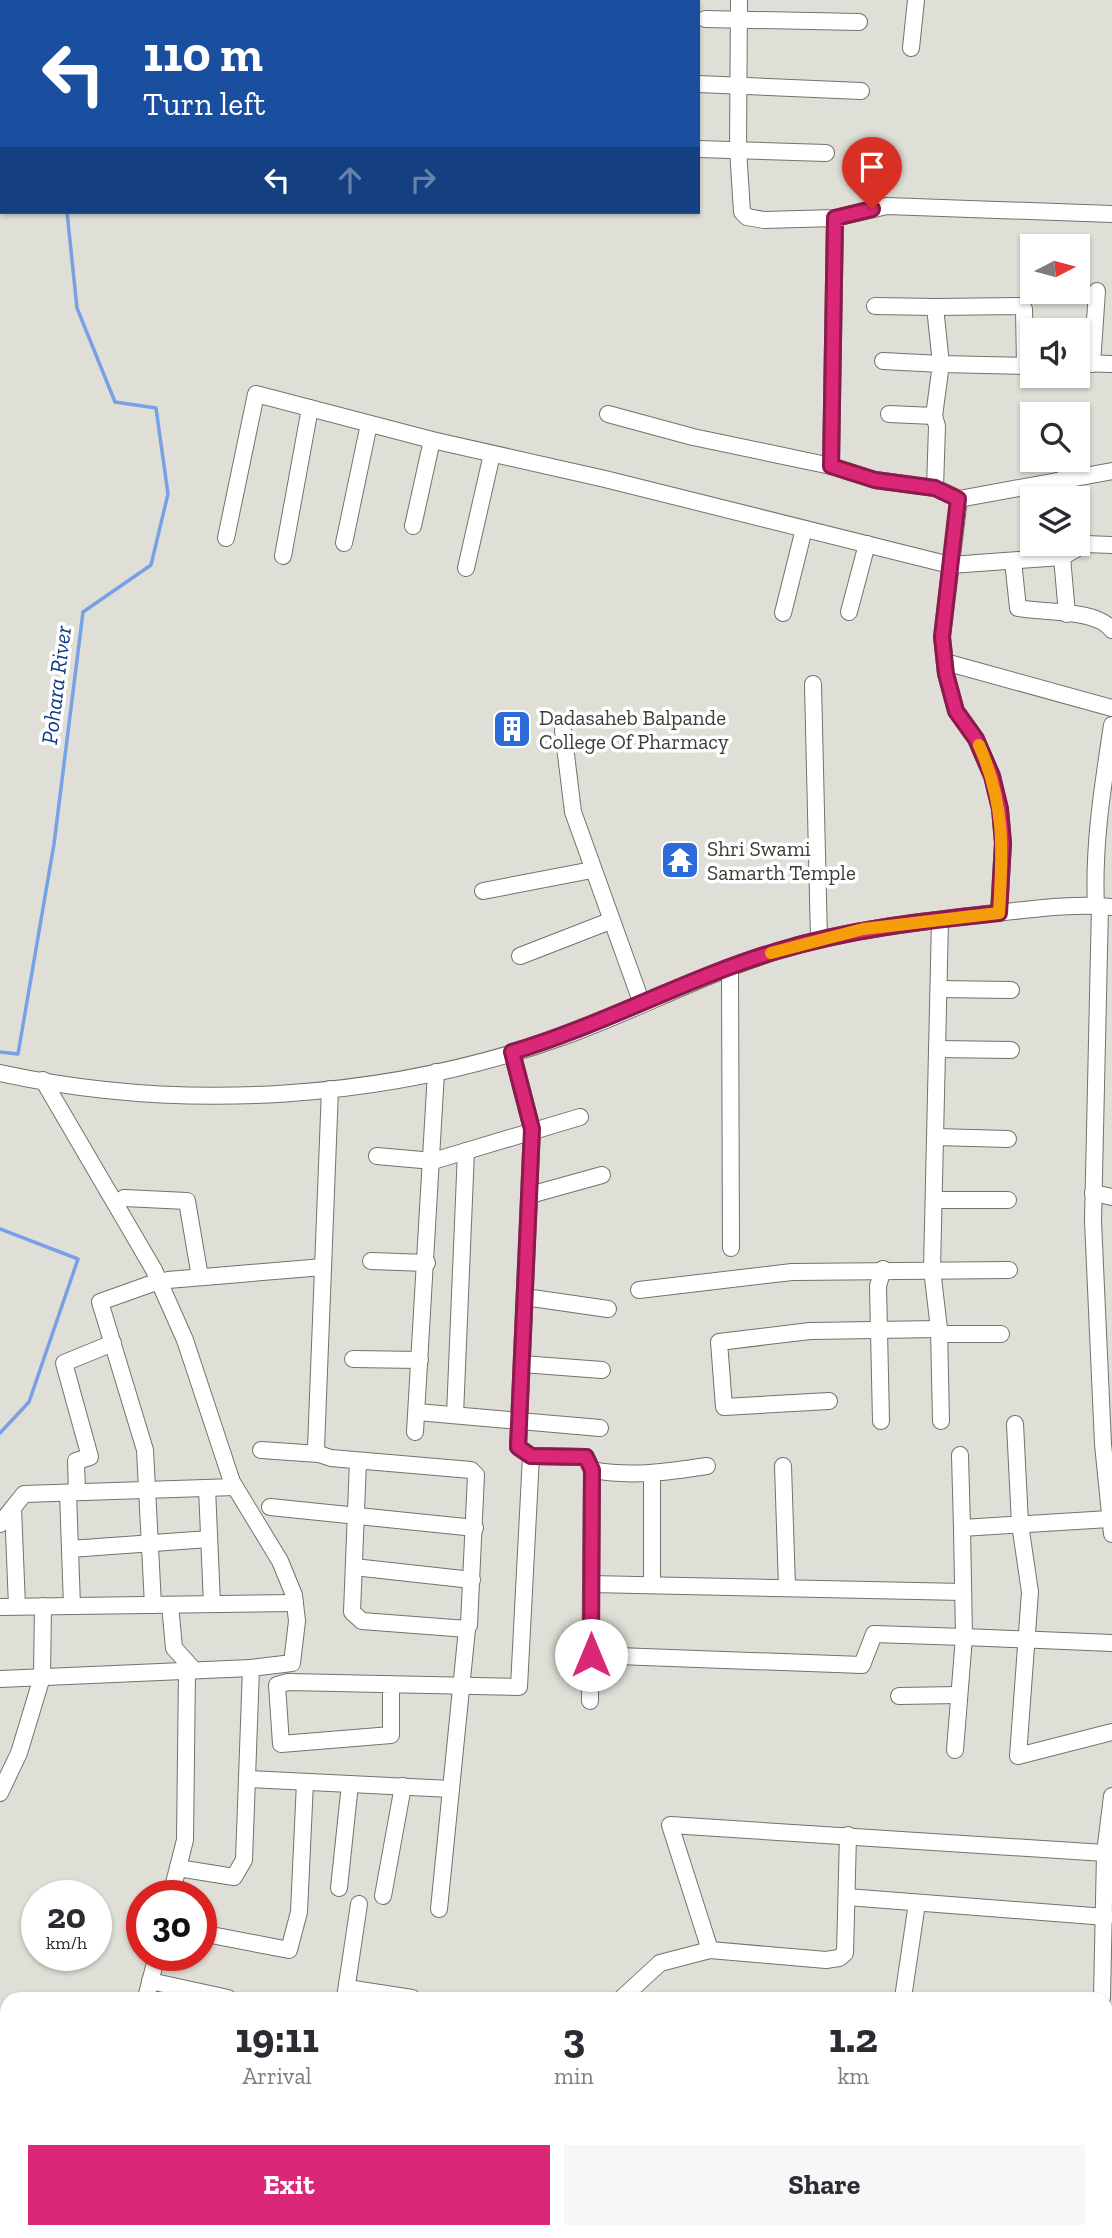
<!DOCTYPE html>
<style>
:root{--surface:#fff;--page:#f7f7f7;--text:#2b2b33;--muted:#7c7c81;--accent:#db2777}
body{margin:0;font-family:"Zilla Slab",serif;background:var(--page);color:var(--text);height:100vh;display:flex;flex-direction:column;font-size:26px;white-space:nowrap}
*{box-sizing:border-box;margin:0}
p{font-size:23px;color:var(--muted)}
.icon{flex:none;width:38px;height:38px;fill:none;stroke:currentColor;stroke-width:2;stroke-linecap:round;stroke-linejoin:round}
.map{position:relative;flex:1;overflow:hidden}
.details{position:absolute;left:0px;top:1992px;width:1113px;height:247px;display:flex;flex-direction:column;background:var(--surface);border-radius:21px 21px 0 0;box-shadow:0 2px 5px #0004}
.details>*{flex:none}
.banner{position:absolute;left:0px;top:0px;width:700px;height:214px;box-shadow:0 2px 5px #0004;background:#1a4fa0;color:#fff;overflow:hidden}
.needle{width:46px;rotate:84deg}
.buttons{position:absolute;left:1020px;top:234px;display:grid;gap:14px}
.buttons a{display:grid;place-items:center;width:70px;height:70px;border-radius:0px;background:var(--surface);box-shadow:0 2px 5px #0004;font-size:35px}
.speed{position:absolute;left:21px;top:1880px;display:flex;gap:14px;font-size:35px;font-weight:700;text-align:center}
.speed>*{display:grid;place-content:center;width:91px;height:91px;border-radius:50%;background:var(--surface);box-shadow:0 2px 5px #0004;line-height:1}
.speed small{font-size:18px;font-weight:400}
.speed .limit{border:10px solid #d22;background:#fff;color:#111}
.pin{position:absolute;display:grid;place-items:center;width:60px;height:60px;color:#fff;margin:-72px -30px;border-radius:50% 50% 50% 0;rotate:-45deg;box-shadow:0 0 7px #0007}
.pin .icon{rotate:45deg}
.me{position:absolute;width:77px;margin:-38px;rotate:0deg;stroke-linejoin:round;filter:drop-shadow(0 0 5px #0008)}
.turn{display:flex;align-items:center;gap:24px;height:147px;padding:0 28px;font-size:32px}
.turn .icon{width:91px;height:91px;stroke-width:2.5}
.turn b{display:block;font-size:49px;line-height:60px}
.lanes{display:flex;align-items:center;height:66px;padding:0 28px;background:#0003;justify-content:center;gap:35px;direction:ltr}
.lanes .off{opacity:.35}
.eta{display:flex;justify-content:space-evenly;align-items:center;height:119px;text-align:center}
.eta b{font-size:42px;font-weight:800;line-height:49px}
.cta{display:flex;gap:14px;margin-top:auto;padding:14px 28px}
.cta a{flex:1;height:80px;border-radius:0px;background:var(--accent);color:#fff;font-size:28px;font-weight:800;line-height:80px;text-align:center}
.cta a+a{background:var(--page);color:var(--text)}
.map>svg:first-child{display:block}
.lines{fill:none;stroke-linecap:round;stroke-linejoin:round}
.stream{stroke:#78a0e5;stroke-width:3.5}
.minor-casing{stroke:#73736b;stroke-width:18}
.minor{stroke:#fff;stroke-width:16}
.route-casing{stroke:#8e194d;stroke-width:18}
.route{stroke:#db2777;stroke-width:12}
.slow{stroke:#f59e0b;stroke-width:12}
.labels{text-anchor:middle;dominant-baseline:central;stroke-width:7;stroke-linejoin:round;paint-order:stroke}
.poi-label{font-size:21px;fill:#3c3c39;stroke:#fff;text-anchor:start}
.water-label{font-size:23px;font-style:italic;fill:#0a3988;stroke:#fff}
</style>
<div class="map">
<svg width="1112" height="2238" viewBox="0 0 1112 2238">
<rect width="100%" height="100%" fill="#e0dfd7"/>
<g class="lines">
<g class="stream">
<polyline points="236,2 238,0"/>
<polyline points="0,1052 18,1054 54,844 83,612 151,565 168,494 156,408 115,402 77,308 67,212"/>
<polyline points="0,1229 78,1259 29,1402 0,1433"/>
</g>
<defs>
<g id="minor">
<polyline points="739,0 738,149 742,212 747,217 764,220 835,218 887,206 1112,214"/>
<polyline points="579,2 579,0"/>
<polyline points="705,19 859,22"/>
<polyline points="911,48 916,0"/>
<polyline points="698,84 861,91"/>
<polyline points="698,149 826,153"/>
<polyline points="875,306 935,307 941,364 1032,366"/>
<polyline points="935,307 1019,306 1024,309 1025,366"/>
<polyline points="883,361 941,364 934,416 937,426 935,488"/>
<polyline points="1078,363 1112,364"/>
<polyline points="1092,364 1097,291"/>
<polyline points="608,414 693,437 831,466 875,480 935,488 959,499"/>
<polyline points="889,414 934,416"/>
<polyline points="831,466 835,218"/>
<polyline points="1060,480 1064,499"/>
<polyline points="413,526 432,440"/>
<polyline points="226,538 256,394 432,440 605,479 950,565 1062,557 1085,544 1112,545"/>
<polyline points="344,543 369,424"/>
<polyline points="283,556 310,408"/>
<polyline points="1062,557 1067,614"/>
<path d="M1013 561 1018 608C1043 613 1097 609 1112 630"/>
<polyline points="466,568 492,454"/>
<polyline points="849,612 867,544"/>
<polyline points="783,613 804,529"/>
<polyline points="945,662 1112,708"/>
<polyline points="813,684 819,940"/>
<polyline points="563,730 573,812 642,1004"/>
<polyline points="483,891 592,870"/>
<path d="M1096 906C1093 845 1103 785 1112 725"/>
<polyline points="1100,906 1093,1221 1103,1444 1112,1534"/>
<polyline points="999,913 1003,843 1000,809 992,776 976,739 956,711 946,674 942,637 959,499 1112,471"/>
<polyline points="940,920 932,1269 939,1329 941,1421"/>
<polyline points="520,956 610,921"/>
<polyline points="730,969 731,1248"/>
<polyline points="939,989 1011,990"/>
<polyline points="937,1049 1011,1050"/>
<path d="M0 1073C185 1113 387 1100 565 1036 637 1010 705 973 778 951 846 930 916 922 986 914 1028 910 1070 903 1112 907"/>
<polyline points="43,1080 154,1270 185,1340 232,1482 280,1561 294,1595 297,1621 292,1663 251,1668 244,1860 234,1877 178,1868"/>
<polyline points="330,1089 316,1448 319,1454 331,1458 471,1470 476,1475 469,1625 467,1629 362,1621 352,1612 358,1461"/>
<polyline points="936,1137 1008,1139"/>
<polyline points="377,1156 433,1161 580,1117"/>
<polyline points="1093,1193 1112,1197"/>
<polyline points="530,1195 602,1175"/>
<polyline points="124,1198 187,1201 200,1277"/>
<polyline points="934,1200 1008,1200"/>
<polyline points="371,1261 427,1263"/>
<polyline points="168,1280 323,1267"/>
<polyline points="639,1290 792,1272 1009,1270"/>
<polyline points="525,1297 608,1309"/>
<polyline points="939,1334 1001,1334"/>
<polyline points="353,1359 420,1360"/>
<polyline points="522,1364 602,1370"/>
<polyline points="829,1401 724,1407 719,1342 810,1331 939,1329"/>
<polyline points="417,1412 600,1428"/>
<polyline points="455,1415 466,1151"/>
<polyline points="881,1421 878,1286 883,1269"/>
<polyline points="1015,1424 1020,1524 1030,1592 1018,1756 1112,1732"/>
<polyline points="415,1432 436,1072"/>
<polyline points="261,1450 319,1454"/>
<polyline points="960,1455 962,1528"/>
<path d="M531 1456 586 1457 592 1470C631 1477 668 1472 707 1466"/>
<polyline points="783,1466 787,1587"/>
<polyline points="207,1488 212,1604"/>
<polyline points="77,1492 76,1461 90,1457 64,1363 113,1343"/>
<polyline points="68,1493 72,1606"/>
<polyline points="270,1507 475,1528"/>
<polyline points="13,1508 17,1606"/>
<polyline points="1109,1519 962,1528 964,1637 1112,1643"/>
<polyline points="0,1524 24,1494 235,1487"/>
<polyline points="70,1549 209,1539"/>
<polyline points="354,1567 472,1580"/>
<polyline points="591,1584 963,1592"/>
<polyline points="652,1585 652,1473"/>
<polyline points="153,1605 145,1450 100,1302 159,1281"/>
<polyline points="170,1605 174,1648 194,1670"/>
<polyline points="0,1607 295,1603"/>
<polyline points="591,1655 862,1665 874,1634 964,1637 955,1750"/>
<polyline points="0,1679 251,1668"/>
<polyline points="391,1684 391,1735 281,1744 277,1685 288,1682 519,1687 531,1456 518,1447 532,1129 512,1052"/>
<polyline points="899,1696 959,1695"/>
<polyline points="590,1701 592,1470"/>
<polyline points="247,1779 451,1789"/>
<polyline points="0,1793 19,1753 42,1677 43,1606"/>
<polyline points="339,1888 350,1784"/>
<polyline points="171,1895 185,1840 187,1671"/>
<polyline points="383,1896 403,1786"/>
<polyline points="847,1897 1106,1917"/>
<polyline points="439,1909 467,1629"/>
<polyline points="201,1933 289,1950 299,1912 305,1782"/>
<polyline points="710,1950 670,1825 1105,1853"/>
<polyline points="150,1981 228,1998"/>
<polyline points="347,1988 412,1998"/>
<polyline points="146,1998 157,1955"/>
<polyline points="345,1998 359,1904"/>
<polyline points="622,1998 660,1963 710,1950 826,1960 839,1958 845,1953 848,1835"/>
<polyline points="903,1998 917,1903"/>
<polyline points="1102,1998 1105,1853 1112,1796"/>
<polyline points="1106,2073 1112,2073"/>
<polyline points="0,2109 7,2111"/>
<polyline points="507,2231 507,2238"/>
<polyline points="634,2231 674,2238"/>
<polyline points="33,2238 34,2231"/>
<polyline points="224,2238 225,2231"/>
<polyline points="565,2238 565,2231"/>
<polyline points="801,2238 802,2231"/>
<polyline points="1088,2238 1089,2231"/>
</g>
</defs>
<use href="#minor" class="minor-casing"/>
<use href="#minor" class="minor"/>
</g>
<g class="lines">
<defs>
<path id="route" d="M591 1655 592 1470 586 1457 531 1456 518 1447 532 1129 512 1052C603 1025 687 978 777 951 850 929 924 921 999 913L1003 843 1000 809 992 776 976 739 956 711 946 674 942 637 958 499 935 488 875 480 831 466 835 218 872 209"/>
</defs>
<use href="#route" class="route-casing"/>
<use href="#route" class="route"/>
<path class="slow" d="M771 953 863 929 999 913C1003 849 1005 804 979 745"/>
</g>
<defs>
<symbol id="building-square" viewBox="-11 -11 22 22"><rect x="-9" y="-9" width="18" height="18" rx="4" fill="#2d6bd9" stroke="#fff"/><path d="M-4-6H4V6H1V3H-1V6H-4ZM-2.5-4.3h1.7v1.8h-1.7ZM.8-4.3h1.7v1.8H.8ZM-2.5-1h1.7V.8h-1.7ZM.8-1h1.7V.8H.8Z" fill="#fff"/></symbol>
<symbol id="temple-square" viewBox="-11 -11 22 22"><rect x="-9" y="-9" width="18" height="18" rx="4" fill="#2d6bd9" stroke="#fff"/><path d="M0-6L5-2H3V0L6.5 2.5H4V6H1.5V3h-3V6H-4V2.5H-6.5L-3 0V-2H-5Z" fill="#fff"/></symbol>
</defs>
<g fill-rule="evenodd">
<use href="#building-square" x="490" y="707" width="44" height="44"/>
<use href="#temple-square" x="658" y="838" width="44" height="44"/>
</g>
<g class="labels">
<g class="poi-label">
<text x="539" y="717">Dadasaheb Balpande<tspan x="539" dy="24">College Of Pharmacy</tspan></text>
<text x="707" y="848">Shri Swami<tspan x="707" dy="24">Samarth Temple</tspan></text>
</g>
<g class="water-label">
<text transform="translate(56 685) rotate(-83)">Pohara River</text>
</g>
</g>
</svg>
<div class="buttons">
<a><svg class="needle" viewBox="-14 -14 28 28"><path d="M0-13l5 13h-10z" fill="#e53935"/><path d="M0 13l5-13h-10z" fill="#7c7c81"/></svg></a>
<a><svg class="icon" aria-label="sound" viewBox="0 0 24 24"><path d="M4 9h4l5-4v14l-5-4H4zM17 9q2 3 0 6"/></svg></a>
<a><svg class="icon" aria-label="search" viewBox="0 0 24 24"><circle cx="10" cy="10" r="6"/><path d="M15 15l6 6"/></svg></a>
<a><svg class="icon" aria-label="layers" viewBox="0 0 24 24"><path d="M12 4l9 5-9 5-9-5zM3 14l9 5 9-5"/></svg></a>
</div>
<div class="speed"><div>20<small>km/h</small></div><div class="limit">30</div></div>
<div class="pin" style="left:872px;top:209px;background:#d93025"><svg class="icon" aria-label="arrive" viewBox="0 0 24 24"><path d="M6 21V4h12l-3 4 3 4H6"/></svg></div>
<svg class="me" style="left:591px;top:1655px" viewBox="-20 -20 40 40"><circle r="19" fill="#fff"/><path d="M0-13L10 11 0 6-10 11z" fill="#db2777"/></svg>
<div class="banner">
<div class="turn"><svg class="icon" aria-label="left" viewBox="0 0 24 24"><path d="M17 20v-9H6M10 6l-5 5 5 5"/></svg><div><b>110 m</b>Turn left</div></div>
<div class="lanes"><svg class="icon" aria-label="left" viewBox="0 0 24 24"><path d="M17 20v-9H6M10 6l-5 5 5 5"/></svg><svg class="icon off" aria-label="ahead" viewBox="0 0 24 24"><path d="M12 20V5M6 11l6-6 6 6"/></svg><svg class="icon off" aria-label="right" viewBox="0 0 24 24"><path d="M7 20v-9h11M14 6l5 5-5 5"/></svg></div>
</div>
<section class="details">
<div class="eta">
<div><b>19:11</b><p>Arrival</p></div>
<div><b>3</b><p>min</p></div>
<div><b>1.2</b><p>km</p></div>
</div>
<div class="cta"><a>Exit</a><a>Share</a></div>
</section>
</div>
